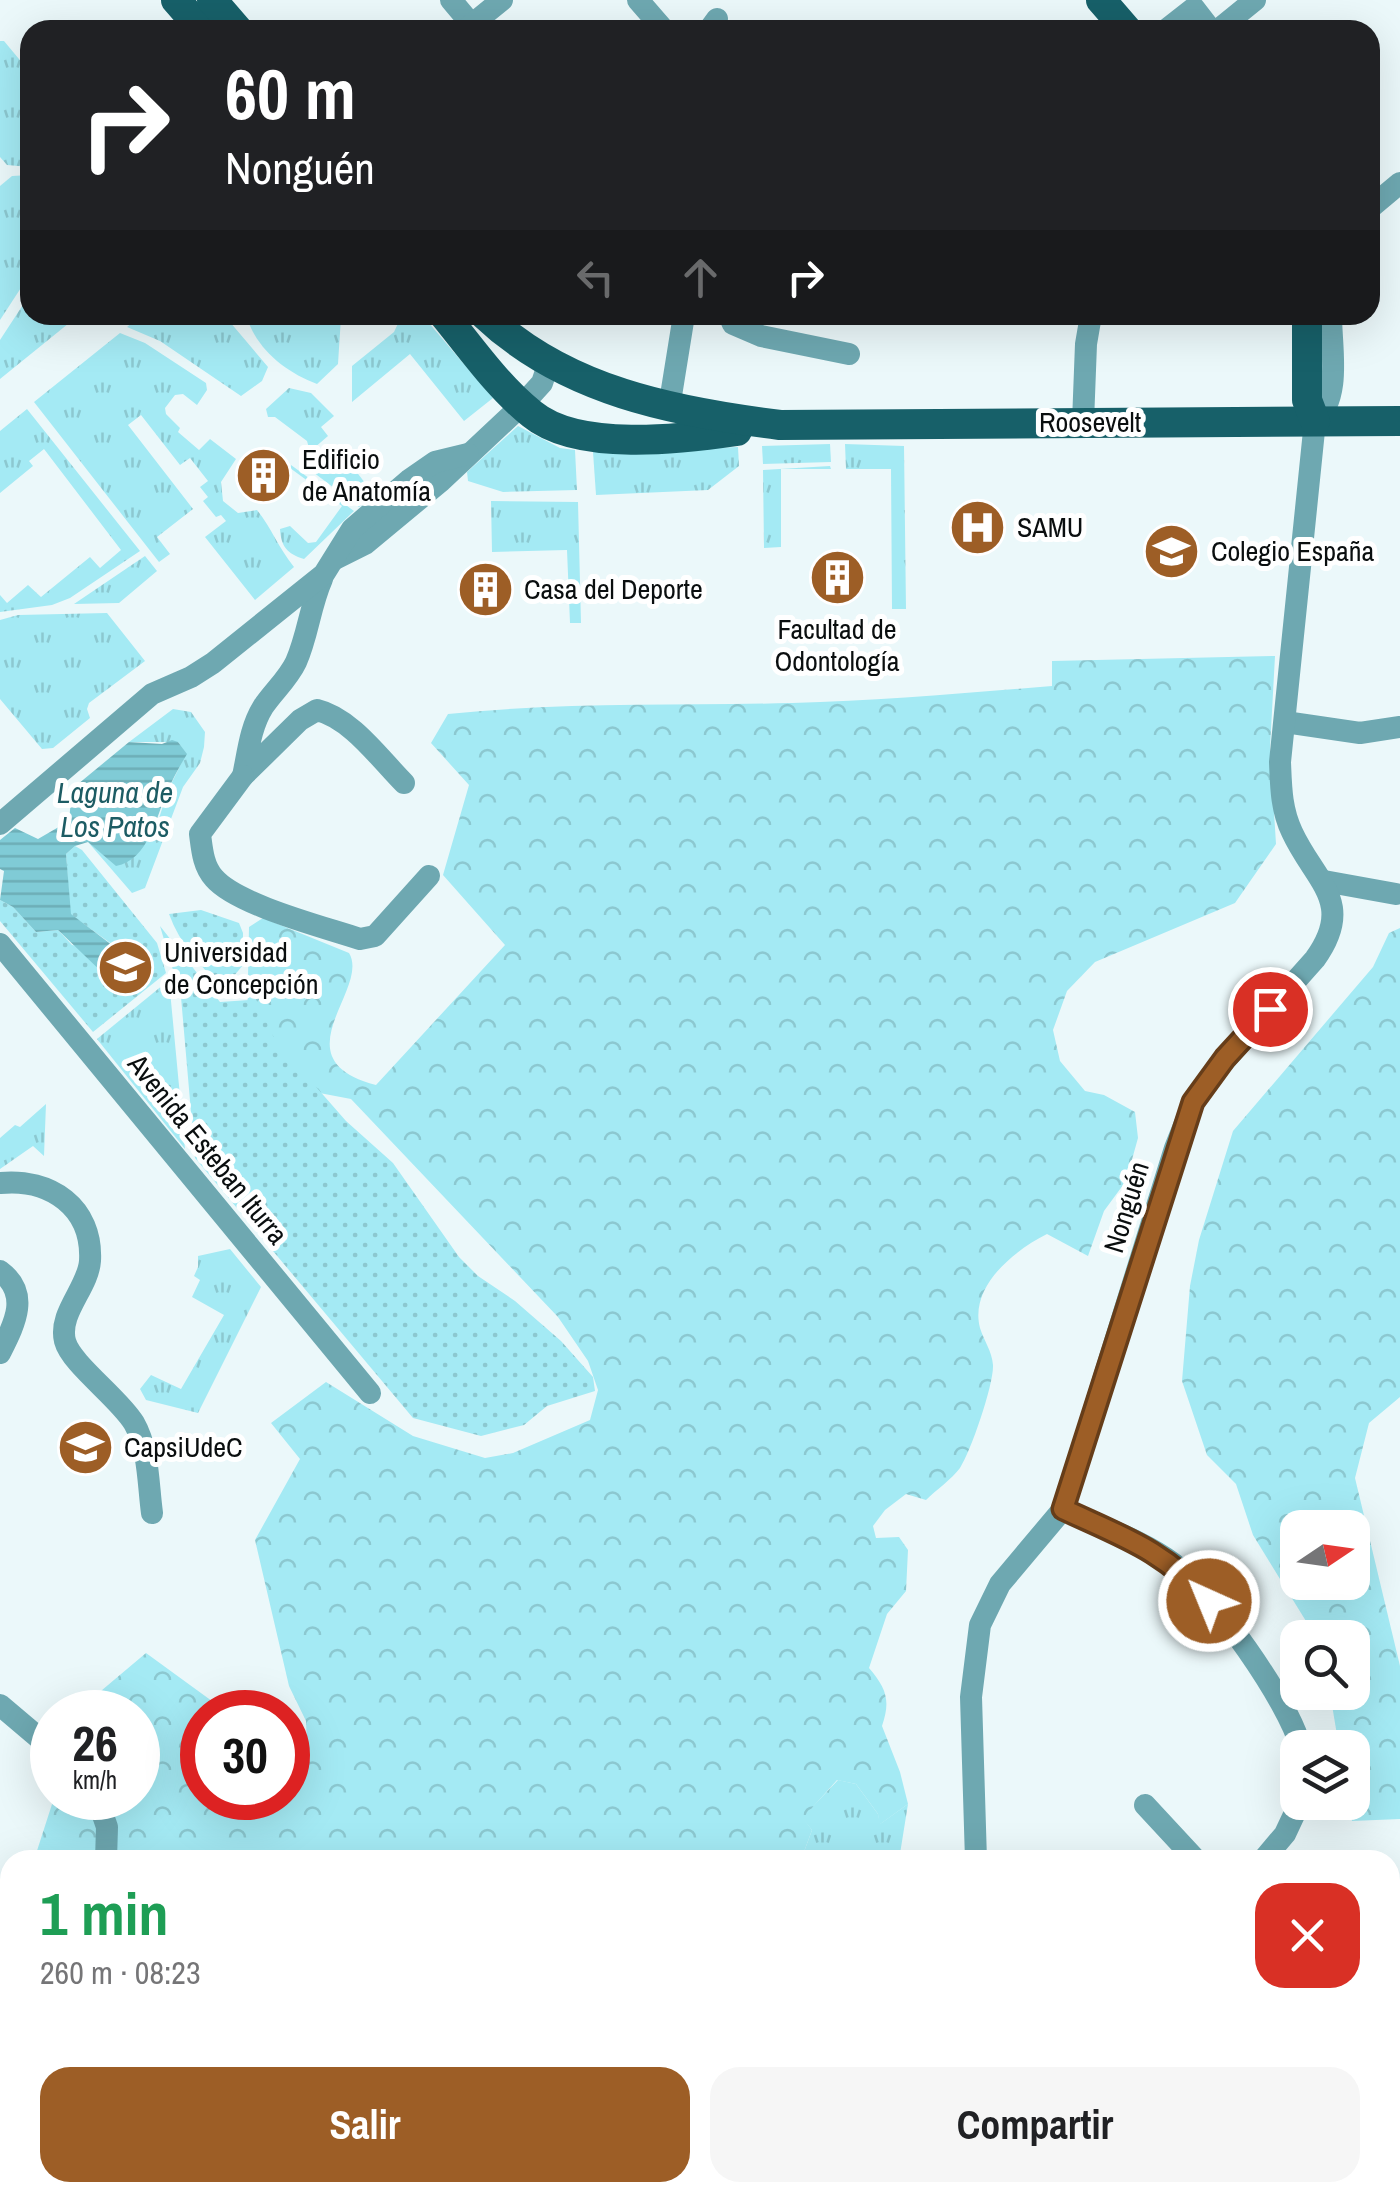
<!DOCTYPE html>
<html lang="es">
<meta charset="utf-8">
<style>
:root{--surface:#fff;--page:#f6f6f6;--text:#202124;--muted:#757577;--accent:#9d5e26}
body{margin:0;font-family:"Archivo Narrow",sans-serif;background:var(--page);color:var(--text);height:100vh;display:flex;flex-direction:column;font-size:38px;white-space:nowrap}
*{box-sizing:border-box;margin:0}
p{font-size:32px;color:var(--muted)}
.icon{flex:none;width:55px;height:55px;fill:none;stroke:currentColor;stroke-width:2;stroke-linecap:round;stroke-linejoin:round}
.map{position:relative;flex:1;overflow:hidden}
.details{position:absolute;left:0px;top:1850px;width:1400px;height:352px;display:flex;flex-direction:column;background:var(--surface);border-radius:30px 30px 0 0;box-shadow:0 10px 40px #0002}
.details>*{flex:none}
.guide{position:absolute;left:20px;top:20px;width:1360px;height:305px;border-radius:30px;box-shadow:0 10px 40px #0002;background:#202124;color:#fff;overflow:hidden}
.needle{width:65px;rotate:77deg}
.fabs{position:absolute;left:1280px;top:1510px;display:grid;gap:20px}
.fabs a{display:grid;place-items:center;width:90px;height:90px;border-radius:20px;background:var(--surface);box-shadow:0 10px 40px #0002;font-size:50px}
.speed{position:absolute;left:30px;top:1690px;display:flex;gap:20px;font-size:50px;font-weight:700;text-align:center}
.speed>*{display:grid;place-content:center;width:130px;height:130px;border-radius:50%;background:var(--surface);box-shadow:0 10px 40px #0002;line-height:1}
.speed small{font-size:25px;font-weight:400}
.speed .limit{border:15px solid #d22;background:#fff;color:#111}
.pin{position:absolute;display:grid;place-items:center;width:85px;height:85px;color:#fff;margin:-42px;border:5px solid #fff;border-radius:50%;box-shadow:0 2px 10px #0007}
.me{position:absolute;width:110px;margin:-55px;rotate:316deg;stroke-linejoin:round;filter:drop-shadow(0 0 8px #0008)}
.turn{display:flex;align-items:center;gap:35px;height:210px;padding:0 40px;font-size:45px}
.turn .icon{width:130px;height:130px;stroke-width:2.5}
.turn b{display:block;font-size:70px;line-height:85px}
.lanes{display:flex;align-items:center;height:95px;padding:0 40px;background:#0003;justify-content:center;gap:50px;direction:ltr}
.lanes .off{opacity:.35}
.round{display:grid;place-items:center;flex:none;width:105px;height:105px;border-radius:30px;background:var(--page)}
.summary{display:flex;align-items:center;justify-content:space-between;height:170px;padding:0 40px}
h1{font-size:60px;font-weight:800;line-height:75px;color:#1e9e55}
.cta{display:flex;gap:20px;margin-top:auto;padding:20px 40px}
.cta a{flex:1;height:115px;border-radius:30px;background:var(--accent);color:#fff;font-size:40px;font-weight:800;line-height:115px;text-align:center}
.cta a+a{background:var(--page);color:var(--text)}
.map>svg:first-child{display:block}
.grass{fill:url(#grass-tufts)}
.forest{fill:url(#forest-crowns);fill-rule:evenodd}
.park{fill:url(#park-dots)}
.water{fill:url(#water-rules)}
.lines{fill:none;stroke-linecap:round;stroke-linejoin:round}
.minor{stroke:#6ea8b1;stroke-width:22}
.major{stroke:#176069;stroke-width:30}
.route-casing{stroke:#663d19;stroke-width:25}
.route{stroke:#9d5e26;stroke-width:18}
.labels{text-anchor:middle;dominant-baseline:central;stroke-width:10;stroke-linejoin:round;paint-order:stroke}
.street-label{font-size:28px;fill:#0a0e0f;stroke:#fff}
.poi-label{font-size:28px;fill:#0a0e0f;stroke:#fff;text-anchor:start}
.water-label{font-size:30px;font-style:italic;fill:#1d5c64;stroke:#fff}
</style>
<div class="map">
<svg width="1400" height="2202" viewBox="0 0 1400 2202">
<defs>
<pattern id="grass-tufts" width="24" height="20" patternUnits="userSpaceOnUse" patternTransform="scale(2.5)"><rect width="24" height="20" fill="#a4eaf4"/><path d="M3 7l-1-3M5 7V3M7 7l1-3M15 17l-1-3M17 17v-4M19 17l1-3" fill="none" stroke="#8cc8d0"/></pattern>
<pattern id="forest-crowns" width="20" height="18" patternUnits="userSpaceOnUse" patternTransform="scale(2.5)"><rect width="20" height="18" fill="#a4eaf4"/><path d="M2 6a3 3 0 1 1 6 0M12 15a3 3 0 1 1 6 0" fill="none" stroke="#8cc8d0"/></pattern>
<pattern id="park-dots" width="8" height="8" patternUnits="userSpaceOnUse" patternTransform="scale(2.5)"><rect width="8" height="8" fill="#a4eaf4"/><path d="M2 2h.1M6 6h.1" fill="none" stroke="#8cc8d0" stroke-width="1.8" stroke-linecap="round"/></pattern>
<pattern id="water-rules" width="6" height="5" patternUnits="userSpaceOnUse" patternTransform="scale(2.5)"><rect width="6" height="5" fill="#80cbd6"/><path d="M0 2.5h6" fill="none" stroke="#6dadb6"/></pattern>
</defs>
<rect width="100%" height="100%" fill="#ebf8fa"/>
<g class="grass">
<polygon points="0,41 4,41 24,65 30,65 30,167 7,165 0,157"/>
<polygon points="30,175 30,274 0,320 0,186 12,176"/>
<polygon points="30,294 30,315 79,315 0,379 0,340"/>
<polygon points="141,315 224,315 268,367 262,381 241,396 160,341 127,327"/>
<path d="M246 315 341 317 338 364 317 384C285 372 256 349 246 315Z"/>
<polygon points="402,315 422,315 493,398 464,421 410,354 352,402 352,366 394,332"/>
<path d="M120 333 145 343 206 383 207 390 197 405 183 394 175 395 165 408 166 414 180 428 178 432 199 450 210 439 236 459 221 482 223 501 238 513 257 510C272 529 278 547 294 567L255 600 205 537 226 521 221 515 216 517 203 501 208 497 200 487 208 481 190 458 180 465 141 415 128 425 193 509 157 537 170 554 159 562 34 402Z"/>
<polygon points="289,388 311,393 334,416 321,427 328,436 299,461 309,448 307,441 275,417 268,417 266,409"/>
<polygon points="27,409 140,551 70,598 52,605 0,612 0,595 7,603 28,585 41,597 90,557 100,568 121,550 44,449 29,461 33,466 0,493 0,431"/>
<polygon points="518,426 560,448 575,450 577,490 503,492 468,481 467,472"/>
<polygon points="830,444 831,462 763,464 762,446"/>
<polygon points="845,444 904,446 906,609 892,609 891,469 846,469"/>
<polygon points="336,445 375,496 359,507 309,469"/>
<polygon points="738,447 739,466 708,490 596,495 593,452"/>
<path d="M291 465 354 511 304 559C287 554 281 546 280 529L290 526 308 543 316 542 342 506 290 468Z"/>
<polygon points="830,466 831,469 781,469 781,547 764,548 763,470"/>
<polygon points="491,501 578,502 581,623 570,623 567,550 492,552"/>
<polygon points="145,556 157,571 119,603 74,604"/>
<polygon points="107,613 145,661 89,703 87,709 90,718 53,748 42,749 0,699 0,620 18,615"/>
<polygon points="173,709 191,712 205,732 204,747 200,763 183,787 145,888 132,893 88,842 98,850 145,842 154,834 168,790 186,754 178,742 129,742"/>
<polygon points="169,980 185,1149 97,1039"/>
<polygon points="46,1104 44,1156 33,1146 0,1169 0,1138 15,1125 20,1127"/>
<polygon points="230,1249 261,1287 198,1413 146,1400 140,1389 151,1375 181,1389 224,1315 192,1297 200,1280 194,1276 198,1267 198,1256"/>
<polygon points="838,1780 856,1784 878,1814 880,1824 908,1804 899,1860 801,1860 812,1830 802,1818"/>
<polygon points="618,2193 783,2193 791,2202 617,2202"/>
</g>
<g class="forest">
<path d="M1275 656 1270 748 1276 844 1235 903 1095 962 1067 991 1053 1030 1060 1061 1085 1091 1104 1095 1135 1112 1138 1138 1126 1181 1104 1211 1088 1256 1047 1234C1015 1250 969 1286 980 1328 984 1341 992 1351 993 1365 994 1384 971 1451 960 1468 952 1479 936 1490 926 1500L906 1494 885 1510 873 1526 876 1538 899 1537 908 1550 906 1591 887 1614 869 1668C886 1688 891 1700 882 1726L900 1772 908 1804 879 1825 878 1814 856 1784 837 1780 803 1818 812 1830 801 1860H34L54 1798H138V1712H76L146 1653 227 1712H202V1798H288V1752L291 1754 307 1747 306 1721 289 1686 255 1540 300 1459 271 1423 326 1382 413 1436 485 1458 513 1453 590 1420 598 1390 588 1361 558 1317 351 1099 309 1091 247 1027 249 927 263 918 349 953C371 989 277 1059 376 1085L505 945 443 875 469 785 431 743 448 714C562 702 677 706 792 703 879 701 966 693 1052 686V661Z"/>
<path d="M1400 928V1397L1369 1423 1355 1478 1400 1666V1819L1352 1821 1349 1803 1352 1802V1748L1339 1747 1330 1693 1352 1692V1638L1313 1637 1309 1626 1253 1535 1236 1484 1207 1455 1182 1381 1190 1286 1199 1240 1233 1131 1373 967 1389 933ZM1298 1528H1352V1582H1298Z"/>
<polygon points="10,1918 10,2192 618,2193 617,2202 0,2202 0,1939"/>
</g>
<g class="park">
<polygon points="75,846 82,850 157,943 166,973 93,1032 0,921 0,900 13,907 36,932 58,930 72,945 131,958 70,914 66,854"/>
<path d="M201 910 239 923 243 933V965L224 988C200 967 180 944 169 914Z"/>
<polygon points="160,926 220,1002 249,1000 254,995 275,1040 346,1121 393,1163 459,1257 478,1276 515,1301 561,1341 593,1377 595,1391 547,1406 524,1425 481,1436 413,1418 195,1158 181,997"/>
</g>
<path class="water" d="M172 740 178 742 187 754C180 766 173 778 168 790 156 816 149 860 116 866L88 842 75 846 66 854 71 914 133 961 126 971 108 978 58 930 36 932 13 907 0 900 4 871 0 869V840L15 828 38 839 69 821 72 789 129 742 162 744Z"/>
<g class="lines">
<g class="minor">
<polyline points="451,0 472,25"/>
<polyline points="638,0 664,30"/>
<polyline points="465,30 502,0"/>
<polyline points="709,30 717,19"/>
<polyline points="1166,30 1194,8 1211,30"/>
<polyline points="1218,30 1255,0"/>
<polyline points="1370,208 1400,183"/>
<polyline points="729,315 733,324 761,336 849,354"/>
<polyline points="669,408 684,315"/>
<polyline points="1083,422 1086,344 1091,315"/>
<polyline points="335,559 365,544 441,481 522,405 542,383 546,371 544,356"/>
<path d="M322 579C310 606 308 635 296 662 288 679 273 692 263 707 250 728 248 753 243 776L300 720 317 710C351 718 380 759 404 783"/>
<polyline points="1285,722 1360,733 1400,727"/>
<path d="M243 776 200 834C202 849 203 866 214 878 237 905 324 927 360 939L375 936 429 876"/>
<polyline points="0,824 152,694 191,677 213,663 324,574 352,529 409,480 435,462 468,454"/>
<polyline points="1324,881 1396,894"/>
<polyline points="0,944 370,1393"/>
<path d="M0 1183C50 1178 93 1207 90 1261 88 1288 58 1313 65 1341 71 1364 119 1398 134 1423 149 1449 148 1484 152 1513"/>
<path d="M0 1271C31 1294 14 1325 0 1353"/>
<path d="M1063 1509C1099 1526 1142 1540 1174 1564 1213 1595 1288 1700 1301 1748"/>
<polyline points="0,1705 52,1749"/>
<polyline points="97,1798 107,1827 106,1860"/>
<polyline points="1145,1805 1196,1860"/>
<path d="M976 1860 971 1697 980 1625 1000 1584 1063 1509 1175 1148 1193 1103 1211 1076 1315 959C1356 902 1315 882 1292 832 1281 809 1281 786 1280 762L1315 421C1342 397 1331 348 1331 315"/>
<polyline points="1263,1860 1285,1834 1300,1802"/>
<polyline points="0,2108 10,2102"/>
<polyline points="897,2192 901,2202"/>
</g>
<g class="major">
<polyline points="176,0 202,30"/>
<polyline points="212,0 238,30"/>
<polyline points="1101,0 1127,30"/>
<path d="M444 315C471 348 498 387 532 414 578 452 682 439 737 431"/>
<path d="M485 315C565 391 675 412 780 425L1400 421"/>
<polyline points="1307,315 1307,400 1315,421"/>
</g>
</g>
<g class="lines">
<defs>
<path id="route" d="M1209 1601C1164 1550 1123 1537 1063 1509L1193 1102 1225 1058 1270 1009"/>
</defs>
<use href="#route" class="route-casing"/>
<use href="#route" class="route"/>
</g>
<defs>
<symbol id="building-disc" viewBox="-11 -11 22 22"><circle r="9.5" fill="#9d5e26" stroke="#fff"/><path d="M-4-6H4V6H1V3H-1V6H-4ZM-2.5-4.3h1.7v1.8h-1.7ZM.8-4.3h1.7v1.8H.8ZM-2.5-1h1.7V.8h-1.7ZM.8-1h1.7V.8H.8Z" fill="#fff"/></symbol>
<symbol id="hospital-disc" viewBox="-11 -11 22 22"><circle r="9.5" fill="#9d5e26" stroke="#fff"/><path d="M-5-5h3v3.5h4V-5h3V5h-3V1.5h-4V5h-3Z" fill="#fff"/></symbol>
<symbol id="school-disc" viewBox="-11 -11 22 22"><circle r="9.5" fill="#9d5e26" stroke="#fff"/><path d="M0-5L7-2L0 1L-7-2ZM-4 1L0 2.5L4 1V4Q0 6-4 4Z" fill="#fff"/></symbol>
<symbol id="university-disc" viewBox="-11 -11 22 22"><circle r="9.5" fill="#9d5e26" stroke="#fff"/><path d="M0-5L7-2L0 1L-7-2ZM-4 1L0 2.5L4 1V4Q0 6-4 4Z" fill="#fff"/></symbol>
</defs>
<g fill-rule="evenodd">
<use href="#building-disc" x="232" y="444" width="63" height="63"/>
<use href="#hospital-disc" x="946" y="496" width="63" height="63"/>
<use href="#school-disc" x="1140" y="520" width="63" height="63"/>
<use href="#building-disc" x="806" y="546" width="63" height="63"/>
<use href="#building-disc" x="454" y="558" width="63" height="63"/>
<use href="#university-disc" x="94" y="936" width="63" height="63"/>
<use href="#university-disc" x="54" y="1416" width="63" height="63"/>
</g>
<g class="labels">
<g class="street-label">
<text x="1090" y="422">Roosevelt</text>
<text transform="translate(208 1149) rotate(51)">Avenida Esteban Iturra</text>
<text transform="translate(1126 1207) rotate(-73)">Nonguén</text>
</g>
<g class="poi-label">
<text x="302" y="459">Edificio<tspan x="302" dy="32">de Anatomía</tspan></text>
<text x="1017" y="527">SAMU</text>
<text x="1211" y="551">Colegio España</text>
<text x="524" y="589">Casa del Deporte</text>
<text x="837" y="629" text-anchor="middle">Facultad de<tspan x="837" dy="32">Odontología</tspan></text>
<text x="164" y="952">Universidad<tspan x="164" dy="32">de Concepción</tspan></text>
<text x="124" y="1447">CapsiUdeC</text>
</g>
<g class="water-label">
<text x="115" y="792">Laguna de<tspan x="115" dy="34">Los Patos</tspan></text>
</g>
</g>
</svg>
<div class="fabs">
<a><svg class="needle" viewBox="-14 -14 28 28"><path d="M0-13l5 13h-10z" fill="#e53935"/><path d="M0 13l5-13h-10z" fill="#757577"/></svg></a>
<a><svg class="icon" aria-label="search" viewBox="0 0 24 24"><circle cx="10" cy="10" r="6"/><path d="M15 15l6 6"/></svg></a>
<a><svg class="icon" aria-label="layers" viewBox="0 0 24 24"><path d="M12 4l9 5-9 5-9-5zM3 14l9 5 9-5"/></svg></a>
</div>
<div class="speed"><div>26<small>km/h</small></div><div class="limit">30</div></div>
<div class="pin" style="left:1270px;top:1009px;background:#d93025"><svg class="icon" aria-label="arrive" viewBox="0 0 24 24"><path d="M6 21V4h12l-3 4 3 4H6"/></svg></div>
<svg class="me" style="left:1209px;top:1601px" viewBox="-20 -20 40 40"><circle r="17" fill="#9d5e26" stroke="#fff" stroke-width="3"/><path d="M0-11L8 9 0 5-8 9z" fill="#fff"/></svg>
<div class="guide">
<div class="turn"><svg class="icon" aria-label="right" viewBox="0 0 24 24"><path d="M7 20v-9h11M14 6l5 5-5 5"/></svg><div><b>60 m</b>Nonguén</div></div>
<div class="lanes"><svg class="icon off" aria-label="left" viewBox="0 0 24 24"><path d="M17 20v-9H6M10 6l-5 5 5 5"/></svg><svg class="icon off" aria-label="ahead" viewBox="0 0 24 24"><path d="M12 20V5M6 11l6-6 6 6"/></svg><svg class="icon" aria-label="right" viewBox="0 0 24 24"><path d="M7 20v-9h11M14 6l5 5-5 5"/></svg></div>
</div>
<section class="details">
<div class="summary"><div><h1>1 min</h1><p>260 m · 08:23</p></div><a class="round" style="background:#d93025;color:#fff"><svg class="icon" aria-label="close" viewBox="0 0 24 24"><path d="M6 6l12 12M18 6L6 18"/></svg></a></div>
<div class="cta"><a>Salir</a><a>Compartir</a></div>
</section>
</div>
